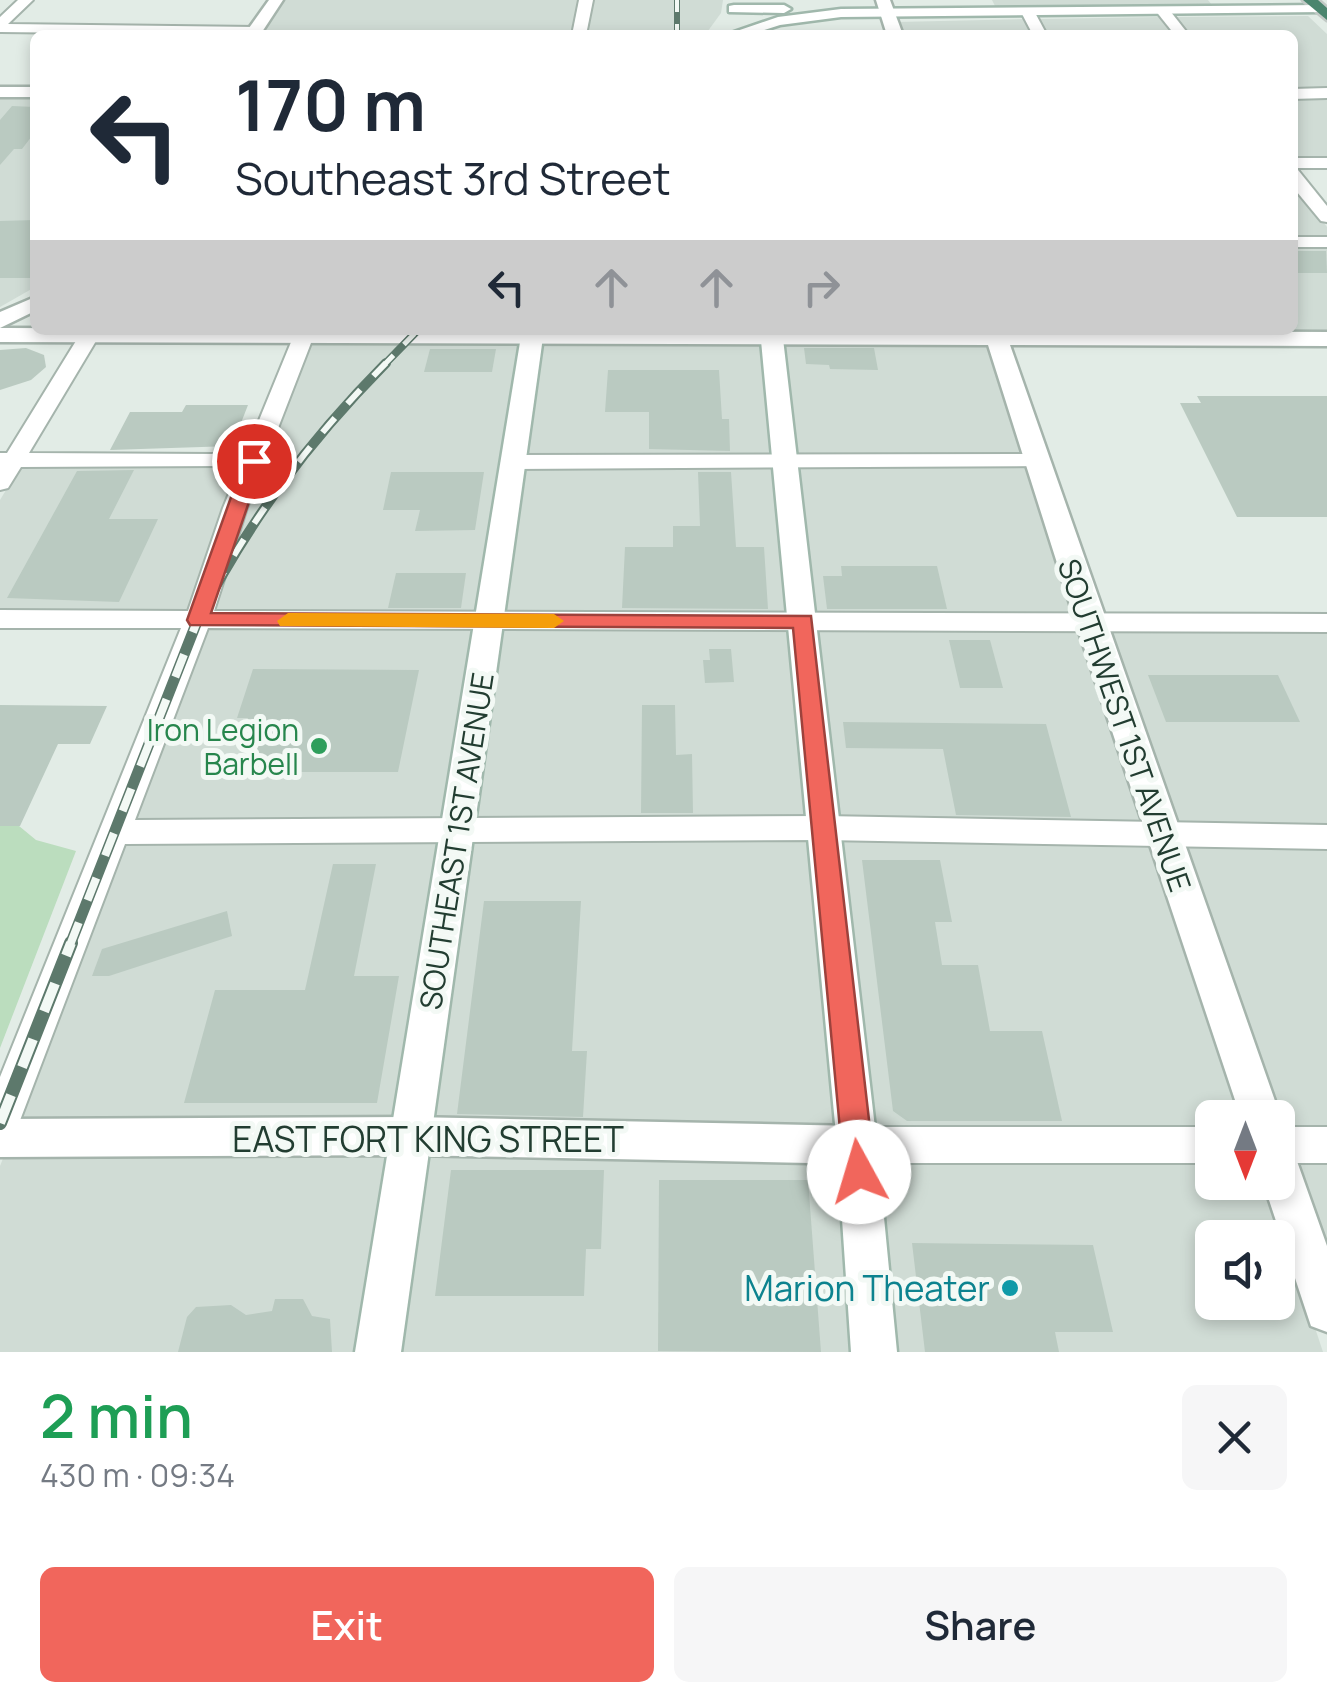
<!DOCTYPE html>
<meta charset="utf-8">
<style>
:root{--surface:#fff;--page:#f6f6f7;--text:#1f2937;--muted:#747a83;--accent:#f1665c}
body{margin:0;font-family:Manrope,sans-serif;background:var(--page);color:var(--text);height:100vh;display:flex;flex-direction:column;font-size:38px;white-space:nowrap}
*{box-sizing:border-box;margin:0}
p{font-size:32px;color:var(--muted)}
.icon{flex:none;width:55px;height:55px;fill:none;stroke:currentColor;stroke-width:2;stroke-linecap:round;stroke-linejoin:round}
.map{position:relative;height:1352px;overflow:hidden}
.drawer{display:flex;flex-direction:column;background:var(--surface);flex:1}
.drawer>*{flex:none}
.guide{position:absolute;left:30px;top:30px;width:1268px;height:305px;border-radius:15px;box-shadow:0 5px 15px #0003;background:#fff;color:var(--text);overflow:hidden}
.needle{width:65px;rotate:180deg}
.tools{position:absolute;left:1195px;top:1100px;display:grid;gap:20px}
.tools a{display:grid;place-items:center;width:100px;height:100px;border-radius:15px;background:var(--surface);box-shadow:0 5px 15px #0003;font-size:50px}
.pin{position:absolute;display:grid;place-items:center;width:85px;height:85px;color:#fff;margin:-42px;border:5px solid #fff;border-radius:50%;box-shadow:0 2px 10px #0007}
.me{position:absolute;width:110px;margin:-55px;rotate:354deg;stroke-linejoin:round;filter:drop-shadow(0 0 8px #0008)}
.turn{display:flex;align-items:center;gap:35px;height:210px;padding:0 40px;font-size:45px}
.turn .icon{width:130px;height:130px;stroke-width:2.5}
.turn b{display:block;font-size:70px;line-height:85px}
.lanes{display:flex;align-items:center;height:95px;padding:0 40px;background:#0003;justify-content:center;gap:50px;direction:ltr}
.lanes .off{opacity:.35}
.round{display:grid;place-items:center;flex:none;width:105px;height:105px;border-radius:15px;background:var(--page)}
.summary{display:flex;align-items:center;justify-content:space-between;height:170px;padding:0 40px}
h1{font-size:60px;font-weight:600;line-height:75px;color:#1e9e55}
.primary-button{display:flex;gap:20px;margin-top:auto;padding:20px 40px}
.primary-button a{flex:1;height:115px;border-radius:15px;background:var(--accent);color:#fff;font-size:40px;font-weight:600;line-height:115px;text-align:center}
.primary-button a+a{background:var(--page);color:var(--text)}
.map>svg:first-child{display:block}
.built{fill:#d0dcd5;fill-rule:evenodd}
.green{fill:#bbddbe}
.building{fill:#bacac1}
.lines{fill:none;stroke-linecap:round;stroke-linejoin:round}
.minor-casing{stroke:#a5b4ac;stroke-width:4}
.tertiary-casing{stroke:#a5b4ac;stroke-width:5}
.secondary-casing{stroke:#a0b8ac;stroke-width:5}
.trunk-casing{stroke:#c1c9c5;stroke-width:5}
.minor{fill:#fff;fill-rule:evenodd}
.tertiary{fill:#fff;fill-rule:evenodd}
.secondary{fill:#fff;fill-rule:evenodd}
.trunk{fill:#4a856e;fill-rule:evenodd}
.rail-far4-casing{stroke:#5d796c;stroke-width:6}
.rail-far3-casing{stroke:#5d796c;stroke-width:8}
.rail-far2-casing{stroke:#5d796c;stroke-width:10}
.rail-far1-casing{stroke:#5d796c;stroke-width:11}
.rail-casing{stroke:#5d796c;stroke-width:14}
.rail-far4{stroke:#f3f9f5;stroke-width:4;stroke-dasharray:12;stroke-linecap:butt}
.rail-far3{stroke:#f3f9f5;stroke-width:5;stroke-dasharray:15;stroke-linecap:butt}
.rail-far2{stroke:#f3f9f5;stroke-width:6;stroke-dasharray:19;stroke-linecap:butt}
.rail-far1{stroke:#f3f9f5;stroke-width:8;stroke-dasharray:24;stroke-linecap:butt}
.rail{stroke:#f3f9f5;stroke-width:10;stroke-dasharray:30;stroke-linecap:butt}
.route{fill:#f1665c;stroke:#9d423c;stroke-width:2.5}
.slow{fill:#f59e0b}
.leisure-dot{fill:#2e9e5b;stroke:#f3f9f5;stroke-width:4}
.culture-dot{fill:#0f9aa8;stroke:#f3f9f5;stroke-width:4}
.labels{text-anchor:middle;dominant-baseline:central;stroke-width:10;stroke-linejoin:round;paint-order:stroke}
.street-label{font-size:30px;fill:#223d31;stroke:#f3f9f5}
.leisure-label{font-size:30px;fill:#27864d;stroke:#f3f9f5;text-anchor:end}
.near-street-label{font-size:35px;fill:#223d31;stroke:#f3f9f5}
.near-culture-label{font-size:35px;fill:#0d838f;stroke:#f3f9f5;text-anchor:end}
</style>
<div class="map">
<svg width="1327" height="1352" viewBox="0 0 1327 1352">
<rect width="100%" height="100%" fill="#e2ece6"/>
<g class="built">
<polygon points="282,0 581,0 573,35 258,35"/>
<polygon points="592,0 723,0 721,13 705,35 586,35"/>
<polygon points="992,0 1208,0 1212,5 995,6"/>
<polygon points="1308,16 1327,34 1327,90 1293,91 1292,35 1189,35 1174,17"/>
<polygon points="1162,17 1176,35 1046,35 1037,19"/>
<polygon points="1025,19 1034,35 901,35 897,22"/>
<polygon points="1327,96 1327,159 1293,159 1292,97"/>
<polygon points="0,98 35,98 35,287 0,307"/>
<polygon points="1292,183 1327,227 1327,238 1293,238"/>
<polygon points="1293,246 1327,246 1327,334 1216,333 1215,330 1292,330"/>
<polygon points="522,341 479,612 212,612 245,508 310,342"/>
<polygon points="540,341 763,343 773,454 525,455"/>
<polygon points="781,343 989,344 1023,454 793,454"/>
<polygon points="20,467 240,468 189,612 0,610 0,500"/>
<polygon points="774,468 790,612 502,613 523,469"/>
<polygon points="794,468 1028,468 1075,614 814,612"/>
<polygon points="206,629 476,630 447,819 133,820"/>
<polygon points="499,630 792,630 809,816 474,819"/>
<polygon points="816,630 1081,632 1145,823 836,816"/>
<polygon points="1105,632 1327,632 1327,825 1173,824"/>
<polygon points="811,840 838,1126 430,1119 471,843"/>
<polygon points="839,841 1153,848 1245,1117 1212,1118 1212,1127 871,1127"/>
<polygon points="443,843 398,1118 17,1121 124,844"/>
<polygon points="1181,848 1327,849 1327,1128 1281,1127"/>
<polygon points="392,1154 360,1352 0,1352 0,1166 4,1156"/>
<polygon points="425,1154 841,1162 855,1352 397,1352"/>
<path d="M875 1163H1212V1182L1267 1183 1323 1352H892ZM1212 1238H1278V1302H1212Z"/>
<polygon points="1294,1163 1327,1163 1327,1257"/>
</g>
<polygon class="green" points="0,825 19,826 36,840 76,851 0,1048"/>
<g class="building">
<polygon points="12,106 35,107 35,132 22,149 14,149 0,165 0,120"/>
<polygon points="35,220 35,272 30,278 0,278 0,221"/>
<polygon points="1292,251 1326,251 1327,273 1292,273"/>
<polygon points="26,348 44,355 46,367 31,380 0,390 0,350"/>
<polygon points="804,348 874,348 878,370 830,369 829,365 806,364"/>
<polygon points="430,349 496,349 492,372 424,372"/>
<polygon points="608,370 719,370 722,419 729,419 730,451 649,449 649,412 605,412"/>
<polygon points="1197,396 1327,396 1327,517 1237,517 1180,403 1201,403"/>
<polygon points="186,405 248,405 232,446 110,450 130,412 182,412"/>
<polygon points="134,470 109,519 158,519 119,602 7,598 77,471"/>
<polygon points="391,472 484,472 475,530 415,531 420,510 383,510"/>
<polygon points="698,472 731,472 736,547 764,547 768,609 622,608 625,547 673,547 673,526 700,526"/>
<polygon points="841,566 937,566 947,609 827,609 823,576 842,576"/>
<polygon points="396,573 466,573 461,608 388,608"/>
<polygon points="949,640 990,640 1003,688 960,688"/>
<polygon points="709,649 731,649 734,682 705,683 703,660 710,660"/>
<polygon points="253,669 419,670 398,772 244,772 256,734 243,734 248,718 237,718"/>
<polygon points="1148,675 1278,675 1300,722 1166,722"/>
<polygon points="0,705 107,706 90,744 58,744 20,826 0,826"/>
<polygon points="642,705 675,705 676,755 692,754 693,813 641,813"/>
<polygon points="843,722 1046,724 1071,817 956,815 943,749 846,748"/>
<polygon points="862,860 940,860 952,922 935,922 942,965 978,965 990,1031 1042,1031 1062,1121 907,1121 893,1111"/>
<polygon points="333,864 376,864 354,976 399,976 377,1103 184,1103 215,990 305,990"/>
<polygon points="484,901 581,901 572,1051 587,1051 583,1117 457,1114"/>
<polygon points="227,911 232,936 109,976 92,976 102,949"/>
<polygon points="451,1170 604,1170 601,1249 586,1249 584,1296 435,1296"/>
<polygon points="659,1180 808,1180 821,1352 658,1351"/>
<polygon points="912,1243 1093,1245 1113,1332 1055,1332 1059,1352 925,1352"/>
<polygon points="275,1299 303,1299 312,1316 330,1319 332,1352 178,1352 187,1317 196,1307 231,1305 246,1315 272,1311"/>
</g>
<g class="lines">
<defs>
<g id="minor">
<polygon points="18,0 33,0 8,24 255,27 262,31 256,35 0,32 0,17"/>
<polygon points="579,0 593,0 586,35 572,35"/>
<polygon points="1157,7 1167,7 1189,35 1175,35 1155,10"/>
<polygon points="1028,8 1033,9 1047,35 1033,35 1021,12"/>
<polygon points="1327,88 1327,98 1292,99 1292,89"/>
<rect x="1292" y="158" width="35" height="10"/>
<polygon points="1292,169 1298,170 1327,206 1327,222 1321,221 1292,186"/>
<rect x="1292" y="237" width="35" height="10"/>
<polygon points="89,330 99,336 29,453 214,454 222,456 225,461 222,466 21,467 8,488 0,490 0,453 7,453 79,336"/>
<polygon points="296,330 316,330 247,508 214,611 1327,614 1327,632 208,628 135,820 824,816 1327,825 1327,849 824,840 125,844 19,1123 13,1135 0,1140 0,1077 181,628 0,628 0,610 188,611 223,508"/>
<polygon points="1035,454 1046,461 1043,466 514,469 503,462 514,455"/>
<polygon points="857,1127 1212,1127 1212,1163 857,1163 844,1158 838,1145 844,1132"/>
<rect x="1278" y="1127" width="49" height="36"/>
</g>
<g id="tertiary">
<polygon points="269,0 283,0 260,35 244,35"/>
<polygon points="876,0 890,0 903,35 887,35"/>
<rect x="0" y="87" width="35" height="10"/>
<polygon points="35,297 35,311 0,328 0,312"/>
<polygon points="0,328 1327,332 1327,346 1010,345 1281,1118 1278,1126 1278,1118 1241,1118 1076,623 988,345 0,342"/>
<polygon points="412,1117 857,1126 871,1131 877,1145 871,1159 857,1164 412,1155 0,1157 0,1119"/>
<polygon points="1278,1144 1293,1150 1327,1246 1327,1332 1311,1326 1263,1182 1278,1182"/>
</g>
<g id="secondary">
<polygon points="734,5 784,5 791,9 784,13 729,12 729,6"/>
<polygon points="1319,5 1326,9 1324,12 841,17 780,25 749,35 725,35 778,17 841,9"/>
<polygon points="522,330 544,330 401,1352 355,1352"/>
<polygon points="760,330 782,330 877,1145 897,1352 851,1352 837,1145"/>
</g>
<polygon id="trunk" points="1303,0 1318,0 1327,8 1327,20"/>
</defs>
<use href="#minor" class="minor-casing"/>
<use href="#tertiary" class="tertiary-casing"/>
<use href="#secondary" class="secondary-casing"/>
<use href="#trunk" class="trunk-casing"/>
<use href="#minor" class="minor"/>
<use href="#tertiary" class="tertiary"/>
<use href="#secondary" class="secondary"/>
<use href="#trunk" class="trunk"/>
<defs>
<polyline id="rail-far4" points="677,0 677,35"/>
<polyline id="rail-far3" points="383,366 418,330"/>
<path id="rail-far2" d="M197 622C248 522 307 443 386 363"/>
<polyline id="rail-far1" points="70,945 198,619"/>
<polyline id="rail" points="0,1123 71,943"/>
</defs>
<use href="#rail-far4" class="rail-far4-casing"/>
<use href="#rail-far3" class="rail-far3-casing"/>
<use href="#rail-far2" class="rail-far2-casing"/>
<use href="#rail-far1" class="rail-far1-casing"/>
<use href="#rail" class="rail-casing"/>
<use href="#rail-far4" class="rail-far4"/>
<use href="#rail-far3" class="rail-far3"/>
<use href="#rail-far2" class="rail-far2"/>
<use href="#rail-far1" class="rail-far1"/>
<use href="#rail" class="rail"/>
</g>
<polygon class="route" points="254,455 263,461 211,613 811,616 875,1172 870,1182 859,1187 848,1182 844,1172 793,628 190,625 187,620 244,461"/>
<polygon class="slow" points="288,613 554,614 564,621 554,628 280,626 277,621"/>
<circle class="leisure-dot" cx="319" cy="746" r="10"/>
<circle class="culture-dot" cx="1010" cy="1288" r="10"/>
<g class="labels">
<g class="street-label">
<text transform="translate(1125 725) rotate(71)">SOUTHWEST 1ST AVENUE</text>
<text transform="translate(456 841) rotate(-81)">SOUTHEAST 1ST AVENUE</text>
</g>
<g class="leisure-label">
<text x="299" y="729">Iron Legion<tspan x="299" dy="34">Barbell</tspan></text>
</g>
<g class="near-street-label">
<text x="428" y="1139">EAST FORT KING STREET</text>
</g>
<g class="near-culture-label">
<text x="990" y="1288">Marion Theater</text>
</g>
</g>
</svg>
<div class="tools">
<a><svg class="needle" viewBox="-14 -14 28 28"><path d="M0-13l5 13h-10z" fill="#e53935"/><path d="M0 13l5-13h-10z" fill="#747a83"/></svg></a>
<a><svg class="icon" aria-label="sound" viewBox="0 0 24 24"><path d="M4 9h4l5-4v14l-5-4H4zM17 9q2 3 0 6"/></svg></a>
</div>
<div class="pin" style="left:254px;top:461px;background:#d93025"><svg class="icon" aria-label="arrive" viewBox="0 0 24 24"><path d="M6 21V4h12l-3 4 3 4H6"/></svg></div>
<svg class="me" style="left:859px;top:1172px" viewBox="-20 -20 40 40"><circle r="19" fill="#fff"/><path d="M0-13L10 11 0 6-10 11z" fill="#f1665c"/></svg>
<div class="guide">
<div class="turn"><svg class="icon" aria-label="left" viewBox="0 0 24 24"><path d="M17 20v-9H6M10 6l-5 5 5 5"/></svg><div><b>170 m</b>Southeast 3rd Street</div></div>
<div class="lanes"><svg class="icon" aria-label="left" viewBox="0 0 24 24"><path d="M17 20v-9H6M10 6l-5 5 5 5"/></svg><svg class="icon off" aria-label="ahead" viewBox="0 0 24 24"><path d="M12 20V5M6 11l6-6 6 6"/></svg><svg class="icon off" aria-label="ahead" viewBox="0 0 24 24"><path d="M12 20V5M6 11l6-6 6 6"/></svg><svg class="icon off" aria-label="right" viewBox="0 0 24 24"><path d="M7 20v-9h11M14 6l5 5-5 5"/></svg></div>
</div>
</div>
<section class="drawer">
<div class="summary"><div><h1>2 min</h1><p>430 m · 09:34</p></div><a class="round"><svg class="icon" aria-label="close" viewBox="0 0 24 24"><path d="M6 6l12 12M18 6L6 18"/></svg></a></div>
<div class="primary-button"><a>Exit</a><a>Share</a></div>
</section>
